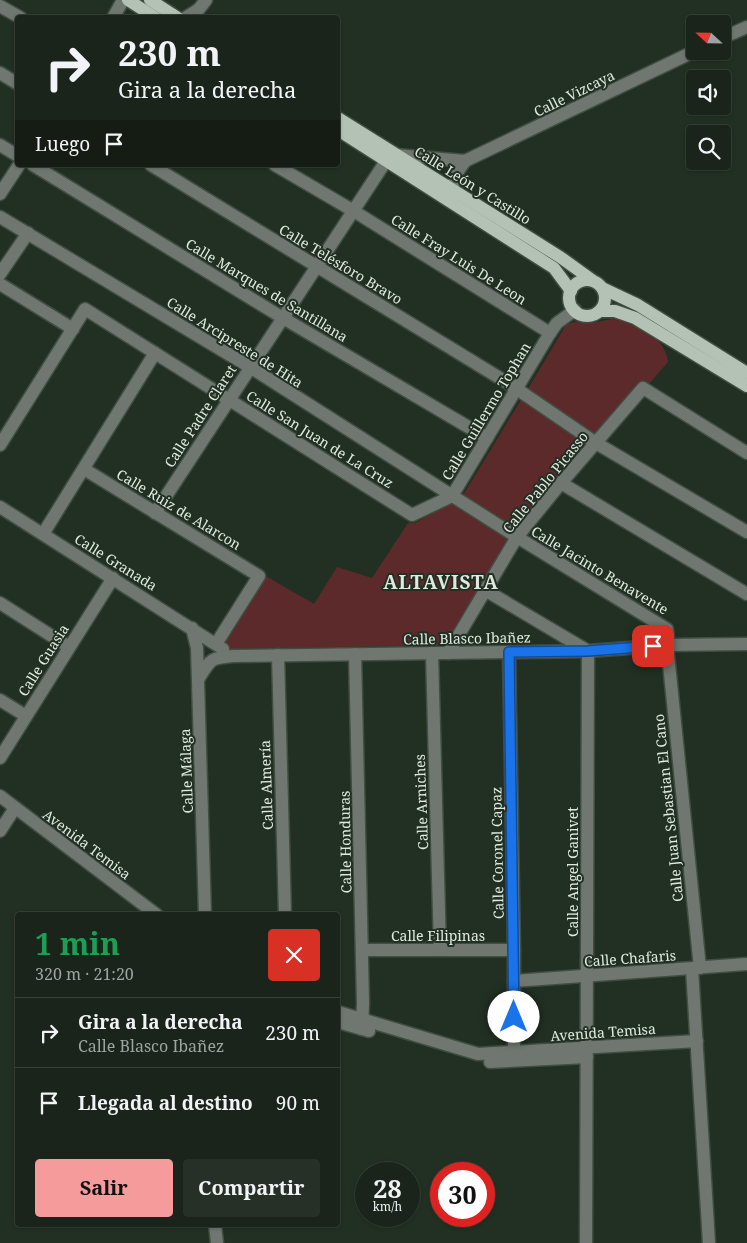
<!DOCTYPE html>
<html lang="es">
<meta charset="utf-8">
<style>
:root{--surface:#1a241a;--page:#273027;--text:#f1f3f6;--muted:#9fa4a2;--line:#384139;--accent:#f59b9c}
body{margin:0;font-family:"Noto Serif",serif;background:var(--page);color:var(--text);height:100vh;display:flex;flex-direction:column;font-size:19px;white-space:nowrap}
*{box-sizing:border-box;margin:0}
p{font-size:16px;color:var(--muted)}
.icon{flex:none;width:28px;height:28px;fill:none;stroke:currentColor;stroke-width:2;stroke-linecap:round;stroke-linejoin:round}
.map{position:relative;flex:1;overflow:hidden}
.panel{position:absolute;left:15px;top:912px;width:325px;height:315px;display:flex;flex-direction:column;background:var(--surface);border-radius:5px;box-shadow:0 1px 4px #0004,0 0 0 1px var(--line)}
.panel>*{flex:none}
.guide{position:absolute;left:15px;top:15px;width:325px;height:152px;border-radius:5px;box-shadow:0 1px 4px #0004,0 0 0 1px var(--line);background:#1a241a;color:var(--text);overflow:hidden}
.needle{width:32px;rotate:292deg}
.buttons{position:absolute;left:686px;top:15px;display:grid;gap:10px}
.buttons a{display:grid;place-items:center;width:45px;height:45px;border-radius:5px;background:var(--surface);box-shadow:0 1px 4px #0004,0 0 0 1px var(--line);font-size:25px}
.speed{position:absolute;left:355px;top:1162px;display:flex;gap:10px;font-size:25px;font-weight:700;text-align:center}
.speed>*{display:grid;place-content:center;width:65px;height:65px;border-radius:50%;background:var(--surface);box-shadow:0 1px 4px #0004,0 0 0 1px var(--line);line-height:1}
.speed small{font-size:12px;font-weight:400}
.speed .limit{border:8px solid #d22;background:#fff;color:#111}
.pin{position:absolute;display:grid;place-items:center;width:42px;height:42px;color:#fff;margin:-21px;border-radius:10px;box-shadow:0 2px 8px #0006}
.me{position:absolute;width:55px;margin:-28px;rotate:0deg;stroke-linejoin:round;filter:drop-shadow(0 0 4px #0008)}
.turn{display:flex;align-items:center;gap:18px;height:105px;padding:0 20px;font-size:22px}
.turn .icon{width:65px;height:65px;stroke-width:2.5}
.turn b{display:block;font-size:35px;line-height:42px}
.then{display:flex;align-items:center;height:48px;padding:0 20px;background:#0003;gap:10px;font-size:19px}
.round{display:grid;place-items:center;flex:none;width:52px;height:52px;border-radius:5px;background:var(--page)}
.head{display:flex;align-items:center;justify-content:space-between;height:85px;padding:0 20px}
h1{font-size:30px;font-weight:700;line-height:38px;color:#1e9e55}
.action{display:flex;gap:10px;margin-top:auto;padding:10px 20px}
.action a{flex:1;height:58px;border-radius:5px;background:var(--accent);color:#111;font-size:20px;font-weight:700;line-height:58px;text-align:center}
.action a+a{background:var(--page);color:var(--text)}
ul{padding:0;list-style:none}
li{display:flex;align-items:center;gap:15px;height:70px;padding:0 20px;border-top:1px solid var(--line)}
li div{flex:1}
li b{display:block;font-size:19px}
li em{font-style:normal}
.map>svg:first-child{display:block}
.green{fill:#5d2a2c}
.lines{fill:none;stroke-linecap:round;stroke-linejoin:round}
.minor-casing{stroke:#404e41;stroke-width:15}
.major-casing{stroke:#404e41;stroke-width:15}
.minor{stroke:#707770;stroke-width:12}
.major{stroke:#b3c2b4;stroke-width:12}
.route-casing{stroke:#114b97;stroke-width:12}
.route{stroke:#1a73e8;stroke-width:9}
.labels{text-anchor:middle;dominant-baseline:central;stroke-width:4;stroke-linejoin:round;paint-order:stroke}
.street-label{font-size:14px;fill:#e0e9e0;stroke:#223023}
.district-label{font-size:19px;font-weight:bold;letter-spacing:1px;fill:#e0e9e0;stroke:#223023}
</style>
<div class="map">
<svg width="747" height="1243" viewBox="0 0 747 1243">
<rect width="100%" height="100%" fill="#223023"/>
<g class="green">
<path d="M616 318C636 322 666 338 668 362L648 385 640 381 593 436 528 389 566 325 574 322 593 323Z"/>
<polygon points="521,400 588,446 517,531 462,497"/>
<polygon points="451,502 512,539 446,645 231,649 221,643 264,575 314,604 337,567 372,578 408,523 415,523"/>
</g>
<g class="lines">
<defs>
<g id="minor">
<polyline points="0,6 21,18"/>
<polyline points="113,18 123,0"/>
<polyline points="185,18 199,9 206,0"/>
<polyline points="722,38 747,27"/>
<polyline points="0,73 18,84"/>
<polyline points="0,145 18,156"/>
<polyline points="396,155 465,161 695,51"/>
<polyline points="33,165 283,318 487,438"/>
<polyline points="151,165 511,385 596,443 747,532"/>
<polyline points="275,165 352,210 550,333"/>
<polyline points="452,190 456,174 465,161"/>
<polyline points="0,194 19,165"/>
<polyline points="0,217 250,367 517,537 667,629 669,645 668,654 700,968"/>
<polyline points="0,274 28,233"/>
<polyline points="0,284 73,329"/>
<polyline points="0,445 85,309 412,515 452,496 550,333 557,323 575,310"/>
<polyline points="84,469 259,576 216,644"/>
<polyline points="561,483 747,594"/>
<polyline points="0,507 223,649"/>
<polyline points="155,513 386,161"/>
<polyline points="43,534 155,353"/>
<polyline points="485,590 588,651 586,1243"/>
<polyline points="0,603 69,647"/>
<polyline points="192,628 197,648 205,915"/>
<polyline points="509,652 514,950 514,1053"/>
<polyline points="432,653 440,950"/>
<polyline points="448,653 517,537 561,483 643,388 747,453"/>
<polyline points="355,654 363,1003 362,1029"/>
<polyline points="278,655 285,915"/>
<path d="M199 678C211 659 210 658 233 656L588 651 669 645 747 644"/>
<polyline points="0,700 26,716"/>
<polyline points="0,758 113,578"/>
<polyline points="0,796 157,915"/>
<polyline points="0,831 15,808"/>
<polyline points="362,950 514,950"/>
<polyline points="692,969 709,1243"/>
<polyline points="514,981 747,964"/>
<polyline points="338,1012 478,1054 697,1041"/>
<polyline points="338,1022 369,1031"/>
<polyline points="490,1062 587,1057"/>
<polyline points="215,1225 217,1243"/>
</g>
<g id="major">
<polyline points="128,0 156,18"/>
<polyline points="150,0 178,18"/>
<polyline points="338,118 560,257 592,280"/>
<polyline points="338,130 554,268 571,291"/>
<circle cx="587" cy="298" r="18"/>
<polyline points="602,288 638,305 747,373"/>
<polyline points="600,311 615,311 635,318 747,386"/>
</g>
</defs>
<use href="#minor" class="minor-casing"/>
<use href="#major" class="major-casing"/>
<use href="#minor" class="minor"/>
<use href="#major" class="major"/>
</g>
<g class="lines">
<defs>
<polyline id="route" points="514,1017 509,652 588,651 653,646"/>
</defs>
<use href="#route" class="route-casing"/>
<use href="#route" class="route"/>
</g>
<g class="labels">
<g class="street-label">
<text transform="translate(574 93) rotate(-26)">Calle Vizcaya</text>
<text transform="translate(473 185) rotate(32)">Calle León y Castillo</text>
<text transform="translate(459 259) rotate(32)">Calle Fray Luis De Leon</text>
<text transform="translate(341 264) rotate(31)">Calle Telésforo Bravo</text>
<text transform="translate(267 290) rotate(31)">Calle Marques de Santillana</text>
<text transform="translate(235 342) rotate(32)">Calle Arcipreste de Hita</text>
<text transform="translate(486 411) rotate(-59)">Calle Guillermo Tophan</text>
<text transform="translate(200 416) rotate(-57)">Calle Padre Claret</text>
<text transform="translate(320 439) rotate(32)">Calle San Juan de La Cruz</text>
<text transform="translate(545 482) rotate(-51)">Calle Pablo Picasso</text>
<text transform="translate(179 509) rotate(31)">Calle Ruiz de Alarcon</text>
<text transform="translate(116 562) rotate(32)">Calle Granada</text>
<text transform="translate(600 570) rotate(31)">Calle Jacinto Benavente</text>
<text transform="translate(467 638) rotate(-1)">Calle Blasco Ibañez</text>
<text transform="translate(43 660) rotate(-58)">Calle Guasia</text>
<text transform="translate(186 771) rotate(-92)">Calle Málaga</text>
<text transform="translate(266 785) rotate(-92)">Calle Almería</text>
<text transform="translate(421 802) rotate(-92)">Calle Arniches</text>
<text transform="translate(668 808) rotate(-96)">Calle Juan Sebastian El Cano</text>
<text transform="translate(345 842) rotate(-91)">Calle Honduras</text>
<text transform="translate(87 844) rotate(37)">Avenida Temisa</text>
<text transform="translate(497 853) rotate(-91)">Calle Coronel Capaz</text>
<text transform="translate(572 872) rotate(-90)">Calle Angel Ganivet</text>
<text x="438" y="935">Calle Filipinas</text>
<text transform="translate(630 958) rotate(-4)">Calle Chafaris</text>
<text transform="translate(603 1032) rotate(-4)">Avenida Temisa</text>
</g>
<g class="district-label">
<text x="441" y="582">ALTAVISTA</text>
</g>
</g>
</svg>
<div class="buttons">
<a><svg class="needle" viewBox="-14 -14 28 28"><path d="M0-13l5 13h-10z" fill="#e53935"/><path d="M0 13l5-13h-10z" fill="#9fa4a2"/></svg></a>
<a><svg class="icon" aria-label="sound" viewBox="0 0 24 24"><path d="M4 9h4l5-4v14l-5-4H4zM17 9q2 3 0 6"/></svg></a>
<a><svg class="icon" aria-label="search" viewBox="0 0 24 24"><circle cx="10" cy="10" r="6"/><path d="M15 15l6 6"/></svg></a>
</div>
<div class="speed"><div>28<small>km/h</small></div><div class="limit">30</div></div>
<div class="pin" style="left:653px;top:646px;background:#d93025"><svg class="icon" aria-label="arrive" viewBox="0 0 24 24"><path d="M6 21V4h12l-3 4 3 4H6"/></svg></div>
<svg class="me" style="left:514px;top:1017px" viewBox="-20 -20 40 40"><circle r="19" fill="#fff"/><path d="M0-13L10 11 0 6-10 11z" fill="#1a73e8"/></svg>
<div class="guide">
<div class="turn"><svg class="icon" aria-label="right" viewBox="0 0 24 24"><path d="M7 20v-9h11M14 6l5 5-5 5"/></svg><div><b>230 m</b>Gira a la derecha</div></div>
<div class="then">Luego<svg class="icon" aria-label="arrive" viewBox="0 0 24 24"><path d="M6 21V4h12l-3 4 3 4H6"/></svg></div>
</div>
<section class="panel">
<div class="head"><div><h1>1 min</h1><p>320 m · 21:20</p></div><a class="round" style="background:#d93025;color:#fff"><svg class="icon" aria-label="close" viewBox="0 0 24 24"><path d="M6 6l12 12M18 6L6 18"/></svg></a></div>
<ul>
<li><svg class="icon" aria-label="right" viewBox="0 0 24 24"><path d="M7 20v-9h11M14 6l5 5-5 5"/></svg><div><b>Gira a la derecha</b><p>Calle Blasco Ibañez</p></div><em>230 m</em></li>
<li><svg class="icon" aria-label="arrive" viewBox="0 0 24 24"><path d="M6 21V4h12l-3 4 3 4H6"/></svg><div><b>Llegada al destino</b></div><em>90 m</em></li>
</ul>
<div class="action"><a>Salir</a><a>Compartir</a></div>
</section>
</div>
